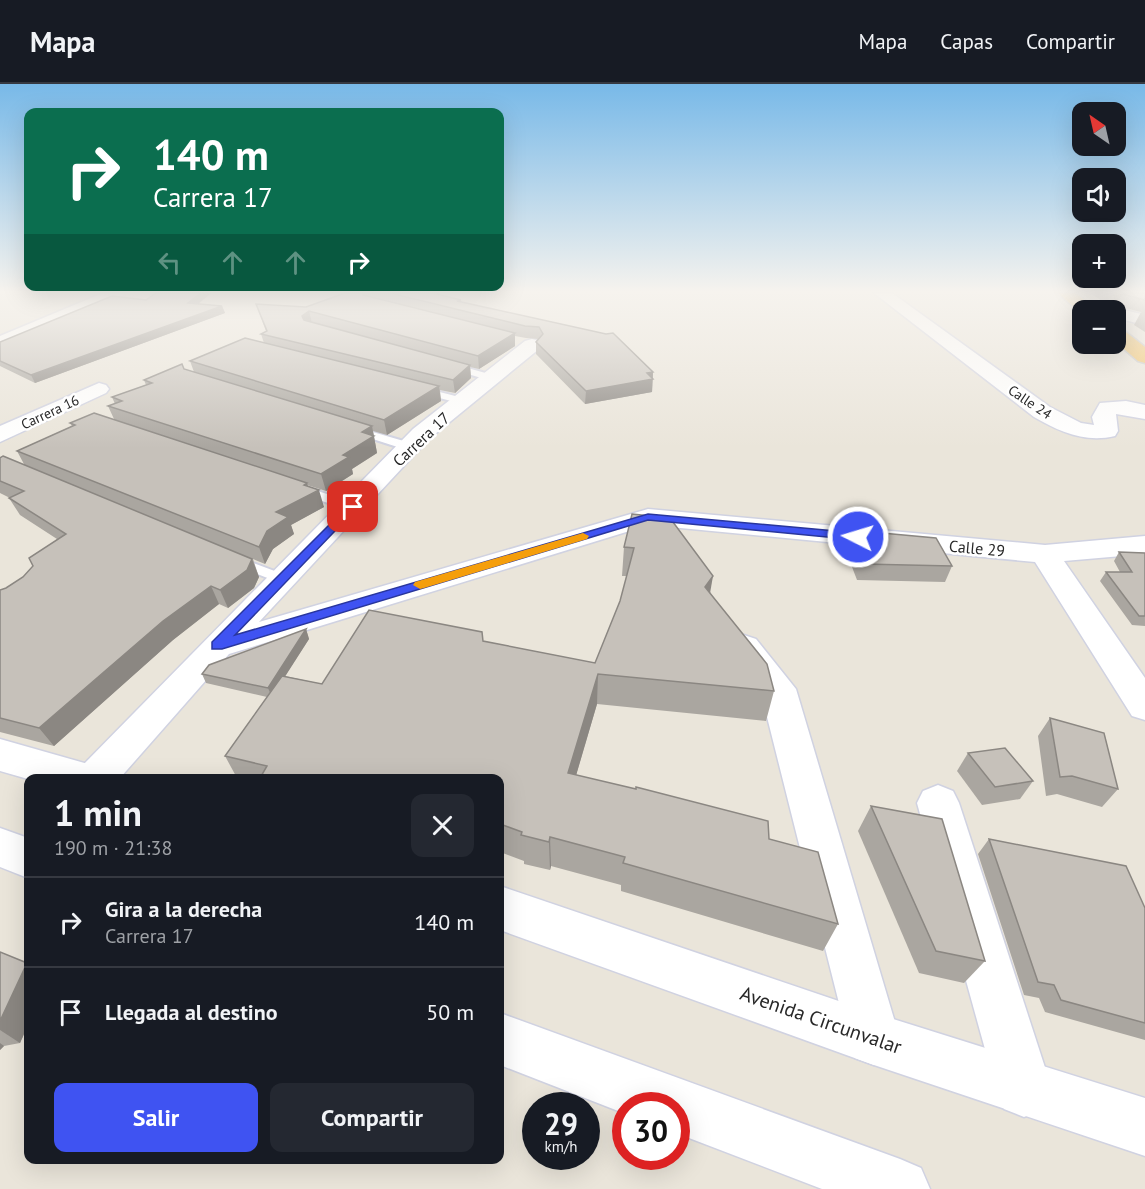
<!DOCTYPE html>
<html lang="es">
<meta charset="utf-8">
<style>
:root{--surface:#171b24;--page:#242831;--text:#f1f3f6;--muted:#9ea1a6;--line:#363941;--accent:#3f53f2}
body{margin:0;font-family:"PT Sans",sans-serif;background:var(--page);color:var(--text);height:100vh;display:flex;flex-direction:column;font-size:22px;white-space:nowrap}
*{box-sizing:border-box;margin:0}
p{font-size:20px;color:var(--muted)}
.icon{flex:none;width:33px;height:33px;fill:none;stroke:currentColor;stroke-width:2;stroke-linecap:round;stroke-linejoin:round}
.map{position:relative;flex:1;overflow:hidden}
.drawer{position:absolute;left:24px;top:690px;width:480px;height:390px;display:flex;flex-direction:column;background:var(--surface);border-radius:12px;box-shadow:0 6px 24px #0002}
.drawer>*{flex:none}
.banner{position:absolute;left:24px;top:24px;width:480px;height:183px;border-radius:12px;box-shadow:0 6px 24px #0002;background:#0b6e4f;color:#fff;overflow:hidden}
.needle{width:39px;rotate:326deg}
.tools{position:absolute;left:1072px;top:18px;display:grid;gap:12px}
.tools a{display:grid;place-items:center;width:54px;height:54px;border-radius:12px;background:var(--surface);box-shadow:0 6px 24px #0002;font-size:30px}
.speed{position:absolute;left:522px;top:1008px;display:flex;gap:12px;font-size:30px;font-weight:700;text-align:center}
.speed>*{display:grid;place-content:center;width:78px;height:78px;border-radius:50%;background:var(--surface);box-shadow:0 6px 24px #0002;line-height:1}
.speed small{font-size:15px;font-weight:400}
.speed .limit{border:9px solid #d22;background:#fff;color:#111}
.pin{position:absolute;display:grid;place-items:center;width:51px;height:51px;color:#fff;margin:-26px;border-radius:12px;box-shadow:0 3px 9px #0006}
.me{position:absolute;width:66px;margin:-33px;rotate:275deg;stroke-linejoin:round;filter:drop-shadow(0 0 4px #0008)}
.turn{display:flex;align-items:center;gap:21px;height:126px;padding:0 30px;font-size:27px}
.turn .icon{width:78px;height:78px;stroke-width:2.5}
.turn b{display:block;font-size:42px;line-height:51px}
.lanes{display:flex;align-items:center;height:57px;padding:0 30px;background:#0003;justify-content:center;gap:30px;direction:ltr}
.lanes .off{opacity:.35}
.round{display:grid;place-items:center;flex:none;width:63px;height:63px;border-radius:12px;background:var(--page)}
.overview{display:flex;align-items:center;justify-content:space-between;height:102px;padding:0 30px}
h1{font-size:36px;font-weight:800;line-height:45px}
.action{display:flex;gap:12px;margin-top:auto;padding:12px 30px}
.action a{flex:1;height:69px;border-radius:12px;background:var(--accent);color:#fff;font-size:24px;font-weight:800;line-height:69px;text-align:center}
.action a+a{background:var(--page);color:var(--text)}
ul{padding:0;list-style:none}
li{display:flex;align-items:center;gap:18px;height:90px;padding:0 30px;border-top:2px solid var(--line)}
li div{flex:1}
li b{display:block;font-size:22px}
li em{font-style:normal}
header{display:flex;align-items:center;gap:36px;box-sizing:border-box;height:84px;padding:0 30px;background:var(--surface);border-bottom:2px solid var(--line)}
header strong{font-size:28px}
nav{display:flex;gap:33px;margin-inline-start:auto;font-size:21px}
.map>svg:first-child{display:block}
.lines{fill:none;stroke-linecap:round;stroke-linejoin:round}
.service-casing{stroke:#d0d2e1;stroke-width:4}
.minor-casing{stroke:#d0d2e1;stroke-width:3}
.secondary-casing{stroke:#d0d2e1;stroke-width:3}
.trunk-casing{stroke:#c7c7c7;stroke-width:3}
.service{fill:#fff;fill-rule:evenodd}
.minor{fill:#fff;fill-rule:evenodd}
.secondary{fill:#fff;fill-rule:evenodd}
.trunk{fill:#f2bf5c;fill-rule:evenodd}
.wall{fill:#aaa6a0}
.shaded-wall{fill:#8b8782}
.building{fill:#c6c1ba;stroke:#8b8782;stroke-width:1.5}
.route{fill:#3f53f2;stroke:#29369d;stroke-width:1.5}
.slow{fill:#f59e0b}
.labels{text-anchor:middle;dominant-baseline:central;stroke-width:5;stroke-linejoin:round;paint-order:stroke}
.far-street-label{font-size:14px;fill:#282828;stroke:#fff}
.street-label{font-size:16px;fill:#282828;stroke:#fff}
.near-street-label{font-size:20px;fill:#282828;stroke:#fff}
</style>
<header>
<strong>Mapa</strong>
<nav><a>Mapa</a><a>Capas</a><a>Compartir</a></nav>
</header>
<div class="map">
<svg width="1145" height="1105" viewBox="0 0 1145 1105">
<rect width="100%" height="100%" fill="#eae5da"/>
<g class="lines">
<defs>
<g id="service">
<polygon points="450,279 496,292 497,294 492,297 447,284 447,280"/>
<polygon points="420,303 467,315 468,317 463,320 416,308 415,306"/>
<polygon points="352,342 414,360 416,363 410,367 348,347 348,343"/>
<polygon points="302,402 358,420 360,423 353,427 297,409 297,403"/>
<polygon points="237,473 288,492 291,495 283,500 232,480 230,477"/>
</g>
<g id="minor">
<polygon points="103,209 124,209 122,212 0,265 0,252"/>
<path d="M874 209H892L1050 323 1081 339 1094 341 1092 333 1100 319 1126 317 1145 321V335L1116 330 1118 347 1115 352C1085 359 1060 348 1034 333Z"/>
<polygon points="1116,224 1145,231 1145,241 1116,234 1116,226 1109,226"/>
<polygon points="532,255 539,257 541,261 539,265 429,355 259,538 648,425 1045,461 1145,452 1145,470 1064,477 1145,594 1145,636 1132,632 1035,478 649,441 229,570 120,694 76,694 82,682 413,345 525,257"/>
<polygon points="99,299 106,301 109,305 106,309 0,358 0,342"/>
<polygon points="744,551 756,555 796,605 900,955 893,974 874,981 855,974 848,955 761,609 727,563 732,555"/>
<polygon points="938,701 953,707 959,719 1052,1005 1044,1025 1024,1033 1004,1025 996,1005 917,719 923,707"/>
</g>
<g id="secondary">
<polygon points="0,655 95,682 101,694 28,695 0,687"/>
<polygon points="0,744 28,754 28,794 0,783"/>
<polygon points="500,802 874,929 1145,1014 1145,1072 874,981 500,846"/>
<polygon points="500,929 900,1075 921,1084 930,1105 822,1105 676,1049 676,1022 626,1022 626,1030 500,981"/>
</g>
<g id="trunk">
<polygon points="1058,209 1076,209 1096,226 1083,226 1082,230"/>
<polygon points="1116,244 1122,245 1145,263 1145,279 1138,277 1116,258"/>
</g>
</defs>
<use href="#service" class="service-casing"/>
<use href="#minor" class="minor-casing"/>
<use href="#secondary" class="secondary-casing"/>
<use href="#trunk" class="trunk-casing"/>
<use href="#service" class="service"/>
<use href="#minor" class="minor"/>
<use href="#secondary" class="secondary"/>
<use href="#trunk" class="trunk"/>
</g>
<g class="wall">
<polygon points="156,209 211,209 198,220 222,222 225,229 35,299 0,282 0,258 146,216"/>
<polygon points="345,209 440,209 441,211 461,218 606,250 653,288 652,308 585,320 536,270 536,258 538,255 526,254 515,252 515,262 479,285 470,283 471,294 455,309 440,306 441,317 387,351 373,347 377,369 352,385 353,390 326,407 307,401 324,423 291,441 294,450 273,465 265,480 253,475 259,493 254,504 228,524 219,520 173,556 54,662 0,648 0,506 6,504 23,493 57,455 20,431 9,414 10,414 0,409 0,374 25,382 17,367 72,342 70,339 114,335 108,322 115,320 112,313 146,301 144,296 184,285 194,288 190,277 264,259 261,250 266,247 256,220 306,223"/>
<polygon points="1091,209 1145,209 1145,248 1134,241 1141,228 1145,229 1117,222 1110,223"/>
<polygon points="632,430 710,508 774,607 766,637 597,620 576,691 769,755 838,840 823,867 621,807 621,801 551,782 550,786 524,780 524,777 500,768 500,694 237,694 225,672 267,613 206,599 202,590 306,545 309,555 285,592 322,600 483,557 595,579 620,517 627,492 622,492 624,463"/>
<polygon points="849,446 952,482 945,498 857,496 844,462"/>
<polygon points="1119,468 1145,469 1145,542 1132,541 1100,497 1106,488 1120,488 1114,477"/>
<polygon points="1050,634 1118,705 1102,723 1057,710 1046,712 1038,652"/>
<polygon points="968,669 1033,697 1020,715 982,721 957,687"/>
<polygon points="871,722 985,877 964,899 919,889 858,747"/>
<polygon points="989,755 1145,824 1145,956 1045,928 1039,914 1024,911 978,770"/>
<polygon points="0,868 28,880 28,941 20,959 4,962 0,966"/>
</g>
<g class="shaded-wall">
<polygon points="201,209 211,209 191,226 188,219"/>
<polygon points="1122,210 1117,222 1110,223 1115,212"/>
<polygon points="222,222 225,229 35,299 31,291"/>
<polygon points="309,227 312,239 305,243 302,232"/>
<polygon points="515,249 515,262 479,285 478,272"/>
<polygon points="470,281 471,294 455,309 453,296"/>
<polygon points="653,288 652,308 585,320 586,307"/>
<polygon points="439,302 441,317 387,351 384,336"/>
<polygon points="372,342 377,369 352,385 353,390 326,407 321,390 343,371 362,348"/>
<polygon points="307,399 310,411 319,406 324,423 291,441 294,450 273,465 265,480 259,463 276,428"/>
<polygon points="252,475 259,493 254,504 228,524 220,506"/>
<polygon points="713,492 708,521 705,503"/>
<polygon points="211,502 219,520 173,556 54,662 39,644 163,537"/>
<polygon points="306,545 309,555 272,613 268,604"/>
<polygon points="598,590 597,620 568,719 568,689"/>
<polygon points="550,753 551,782 550,786 549,758"/>
<polygon points="27,879 28,880 28,941 20,959 0,946 0,937"/>
<polygon points="0,959 4,962 0,966"/>
</g>
<g class="building">
<polygon points="156,209 201,209 188,219 222,222 31,291 0,277 0,258 112,212 146,216"/>
<polygon points="345,209 363,209 363,211 515,249 478,272 309,227 302,232 304,236 470,281 453,296 261,250 267,247 256,220 306,223"/>
<polygon points="390,209 439,209 436,210 461,216 457,217 606,250 613,249 653,288 647,289 653,295 586,307 536,258 543,250 539,243 525,242"/>
<polygon points="1112,209 1145,209 1145,216 1122,210 1115,212"/>
<polygon points="245,254 439,302 384,336 190,277"/>
<polygon points="182,280 184,285 372,342 362,348 374,352 343,371 349,373 321,390 108,322 122,317 112,313 152,299 144,296"/>
<polygon points="94,329 307,399 304,401 319,406 276,428 288,433 267,447 259,463 17,367 75,341 70,339"/>
<polygon points="3,372 252,475 247,486 220,506 211,502 163,537 39,644 0,634 0,506 6,504 23,493 33,482 29,474 66,450 9,414 24,407 0,397 0,374"/>
<polygon points="632,430 670,434 713,492 705,503 767,580 774,607 598,590 568,689 636,705 636,703 768,737 769,755 818,768 838,840 623,779 625,773 550,753 549,758 521,751 522,748 500,740 500,694 260,694 267,682 225,672 282,592 322,600 369,526 482,548 483,557 595,579 620,517 634,464 624,463"/>
<polygon points="849,446 936,454 952,482 863,480"/>
<polygon points="1119,468 1145,469 1145,532 1139,532 1106,488 1132,488"/>
<polygon points="306,545 268,604 202,590 209,581"/>
<polygon points="1050,634 1104,649 1118,705 1072,692 1060,693"/>
<polygon points="1005,664 1033,697 995,703 968,669"/>
<polygon points="871,722 942,735 985,877 936,867"/>
<polygon points="989,755 1126,782 1145,824 1145,939 1061,916 1054,901 1038,898"/>
<polygon points="0,868 27,879 0,937"/>
</g>
<linearGradient id="sky" x2="0" y2="1"><stop stop-color="#78b9e8"/><stop offset="0.57" stop-color="#f6f3ee"/><stop offset="1" stop-color="#f6f3ee" stop-opacity="0"/></linearGradient>
<rect width="1145" height="364" fill="url(#sky)"/>
<polygon class="route" points="349,421 358,423 235,551 648,430 858,449 864,453 858,456 648,436 222,565 212,565 212,558"/>
<polygon class="slow" points="583,449 589,452 587,455 424,504 420,505 413,501 415,498"/>
<g class="labels">
<g class="far-street-label">
<text transform="translate(1030 318) rotate(34)">Calle 24</text>
<text transform="translate(50 328) rotate(-25)">Carrera 16</text>
</g>
<g class="street-label">
<text transform="translate(421 355) rotate(-43)">Carrera 17</text>
<text transform="translate(977 464) rotate(5)">Calle 29</text>
</g>
<g class="near-street-label">
<text transform="translate(821 936) rotate(19)">Avenida Circunvalar</text>
</g>
</g>
</svg>
<div class="tools">
<a><svg class="needle" viewBox="-14 -14 28 28"><path d="M0-13l5 13h-10z" fill="#e53935"/><path d="M0 13l5-13h-10z" fill="#9ea1a6"/></svg></a>
<a><svg class="icon" aria-label="sound" viewBox="0 0 24 24"><path d="M4 9h4l5-4v14l-5-4H4zM17 9q2 3 0 6"/></svg></a>
<a>+</a>
<a>−</a>
</div>
<div class="speed"><div>29<small>km/h</small></div><div class="limit">30</div></div>
<div class="pin" style="left:353px;top:423px;background:#d93025"><svg class="icon" aria-label="arrive" viewBox="0 0 24 24"><path d="M6 21V4h12l-3 4 3 4H6"/></svg></div>
<svg class="me" style="left:858px;top:453px" viewBox="-20 -20 40 40"><circle r="17" fill="#3f53f2" stroke="#fff" stroke-width="3"/><path d="M0-11L8 9 0 5-8 9z" fill="#fff"/></svg>
<div class="banner">
<div class="turn"><svg class="icon" aria-label="right" viewBox="0 0 24 24"><path d="M7 20v-9h11M14 6l5 5-5 5"/></svg><div><b>140 m</b>Carrera 17</div></div>
<div class="lanes"><svg class="icon off" aria-label="left" viewBox="0 0 24 24"><path d="M17 20v-9H6M10 6l-5 5 5 5"/></svg><svg class="icon off" aria-label="ahead" viewBox="0 0 24 24"><path d="M12 20V5M6 11l6-6 6 6"/></svg><svg class="icon off" aria-label="ahead" viewBox="0 0 24 24"><path d="M12 20V5M6 11l6-6 6 6"/></svg><svg class="icon" aria-label="right" viewBox="0 0 24 24"><path d="M7 20v-9h11M14 6l5 5-5 5"/></svg></div>
</div>
<section class="drawer">
<div class="overview"><div><h1>1 min</h1><p>190 m · 21:38</p></div><a class="round"><svg class="icon" aria-label="close" viewBox="0 0 24 24"><path d="M6 6l12 12M18 6L6 18"/></svg></a></div>
<ul>
<li><svg class="icon" aria-label="right" viewBox="0 0 24 24"><path d="M7 20v-9h11M14 6l5 5-5 5"/></svg><div><b>Gira a la derecha</b><p>Carrera 17</p></div><em>140 m</em></li>
<li><svg class="icon" aria-label="arrive" viewBox="0 0 24 24"><path d="M6 21V4h12l-3 4 3 4H6"/></svg><div><b>Llegada al destino</b></div><em>50 m</em></li>
</ul>
<div class="action"><a>Salir</a><a>Compartir</a></div>
</section>
</div>
